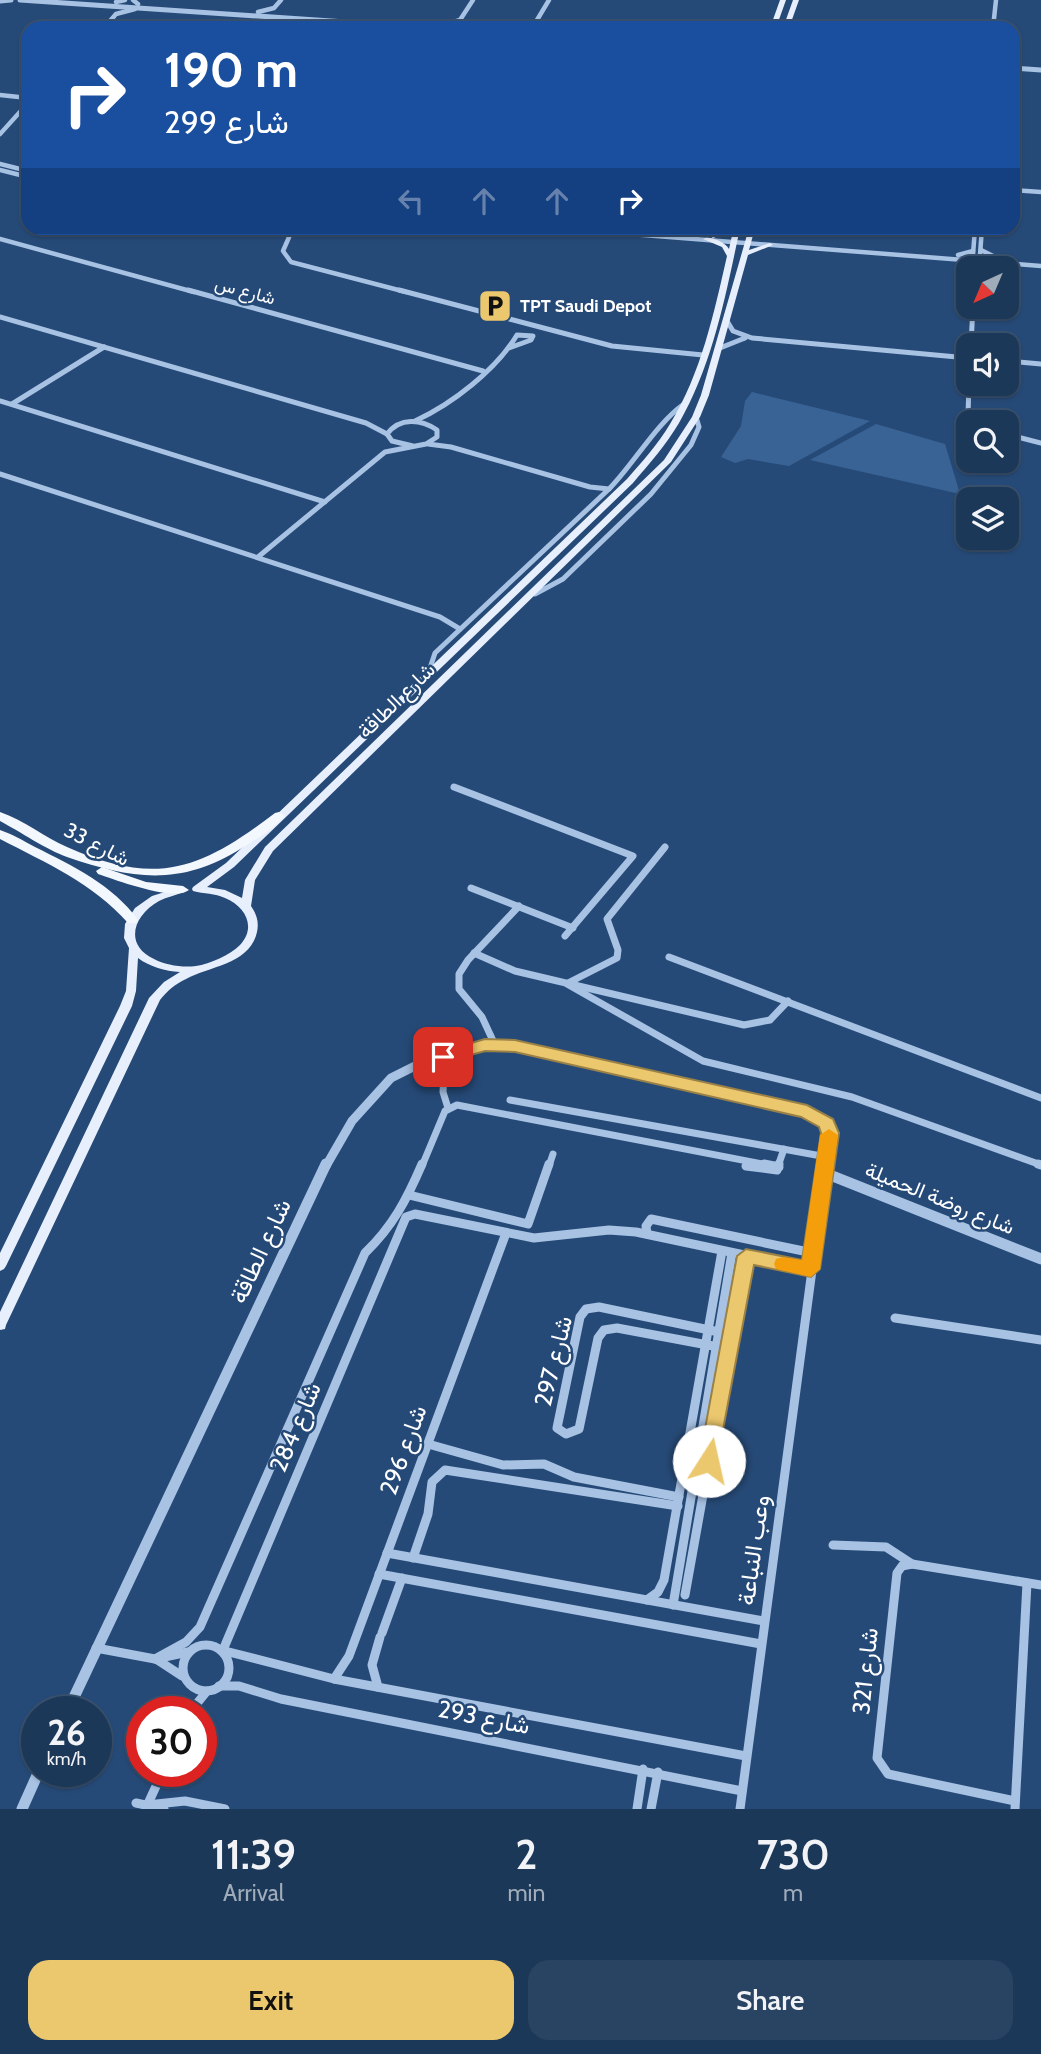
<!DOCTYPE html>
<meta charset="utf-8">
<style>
:root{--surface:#1c3859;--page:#294362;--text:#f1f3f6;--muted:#a0acba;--line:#3a526f;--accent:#ebc76d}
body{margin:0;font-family:Cabin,Vazirmatn,sans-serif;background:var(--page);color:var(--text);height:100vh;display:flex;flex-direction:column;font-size:26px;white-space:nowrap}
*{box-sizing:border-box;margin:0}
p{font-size:23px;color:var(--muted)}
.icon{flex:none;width:38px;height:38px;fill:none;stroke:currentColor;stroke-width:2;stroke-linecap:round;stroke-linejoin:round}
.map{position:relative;height:1809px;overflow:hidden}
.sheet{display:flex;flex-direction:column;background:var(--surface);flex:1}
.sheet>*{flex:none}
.banner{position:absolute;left:21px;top:21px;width:999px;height:214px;border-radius:21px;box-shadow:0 2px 5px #0004,0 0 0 2px var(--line);background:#1a4fa0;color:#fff;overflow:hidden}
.needle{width:46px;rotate:224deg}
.fabs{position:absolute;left:956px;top:256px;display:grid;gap:14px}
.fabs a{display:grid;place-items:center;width:63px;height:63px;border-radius:14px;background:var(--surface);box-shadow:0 2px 5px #0004,0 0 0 2px var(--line);font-size:35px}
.speed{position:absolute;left:21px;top:1696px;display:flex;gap:14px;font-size:35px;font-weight:700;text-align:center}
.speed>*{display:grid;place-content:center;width:91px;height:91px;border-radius:50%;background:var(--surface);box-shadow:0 2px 5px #0004,0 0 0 2px var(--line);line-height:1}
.speed small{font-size:18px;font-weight:400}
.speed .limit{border:10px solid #d22;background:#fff;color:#111}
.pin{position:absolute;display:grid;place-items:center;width:60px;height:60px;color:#fff;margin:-30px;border-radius:14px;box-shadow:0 4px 10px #0006}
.me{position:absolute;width:77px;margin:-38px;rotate:10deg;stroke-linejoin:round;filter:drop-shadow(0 0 5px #0008)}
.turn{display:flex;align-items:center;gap:24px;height:147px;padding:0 28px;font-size:32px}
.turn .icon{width:91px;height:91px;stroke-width:2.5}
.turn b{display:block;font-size:49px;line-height:60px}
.lanes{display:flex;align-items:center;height:66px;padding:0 28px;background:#0003;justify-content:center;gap:35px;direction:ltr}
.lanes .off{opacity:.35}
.eta{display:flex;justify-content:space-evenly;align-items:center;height:119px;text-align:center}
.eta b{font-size:42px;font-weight:600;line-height:49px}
.cta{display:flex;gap:14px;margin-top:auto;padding:14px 28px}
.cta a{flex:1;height:80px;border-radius:21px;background:var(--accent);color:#111;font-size:28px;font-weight:600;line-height:80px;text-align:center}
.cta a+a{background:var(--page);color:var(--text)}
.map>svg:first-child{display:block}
.green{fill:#3a6395}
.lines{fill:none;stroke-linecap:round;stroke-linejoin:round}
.minor-far3{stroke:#a8c2e3;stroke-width:4.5}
.minor-far2{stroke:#a8c2e3;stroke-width:5}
.minor-far1{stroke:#a8c2e3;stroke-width:7}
.minor{stroke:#a8c2e3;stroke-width:9}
.tertiary-far2{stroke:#a8c2e3;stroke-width:5}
.tertiary-far1{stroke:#a8c2e3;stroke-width:9}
.tertiary{stroke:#a8c2e3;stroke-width:11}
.primary{fill:#e7effc;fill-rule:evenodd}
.trunk{fill:#f3f7fe;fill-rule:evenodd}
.route{fill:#ebc76d;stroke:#998147;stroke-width:2}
.slow{fill:#f59e0b}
.labels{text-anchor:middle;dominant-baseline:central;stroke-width:5;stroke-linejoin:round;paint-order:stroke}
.far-street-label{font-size:18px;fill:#fff;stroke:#264a77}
.far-poi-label{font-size:18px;font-weight:bold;fill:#fff;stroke:#264a77;text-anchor:start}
.street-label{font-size:21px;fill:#fff;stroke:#264a77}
.near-street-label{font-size:24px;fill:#fff;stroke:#264a77}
</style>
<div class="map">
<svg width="1041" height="1809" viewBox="0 0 1041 1809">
<rect width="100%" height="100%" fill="#264a77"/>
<g class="green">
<polygon points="752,392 870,421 789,466 748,459 735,463 721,457 741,426 745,401"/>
<polygon points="876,424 945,444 960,494 810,460"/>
</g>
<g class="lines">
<g class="minor-far3">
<polyline points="133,0 138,4"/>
<polyline points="116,2 125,0"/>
<polyline points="258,12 274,8 281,0"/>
<polyline points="447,24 460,20 473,0"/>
<polyline points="104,28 116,14 135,9"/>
<polyline points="258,28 262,23 279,18"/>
<polyline points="525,28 534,25 549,0"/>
<polyline points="993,28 996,0"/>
<polyline points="0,95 28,98"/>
<polyline points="0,134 28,103"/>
<polyline points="0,164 28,171"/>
<polyline points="0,170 28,177"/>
<polyline points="1013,190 1041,192"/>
<polyline points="293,228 283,251 291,262 406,292"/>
<polyline points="554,228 1041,266"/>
<polyline points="0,239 194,292"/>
<polyline points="981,250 999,259"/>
<polyline points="958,255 973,251"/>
<polyline points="972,268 975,228"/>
<polyline points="979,268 982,228"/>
</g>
<g class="minor-far2">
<polyline points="188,290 483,371"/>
<polyline points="399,290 612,346 703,355"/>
<polyline points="0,317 366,423 387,434"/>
<polyline points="727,321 733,331 752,338 968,358"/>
<polyline points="971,345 973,306"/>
<polyline points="720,348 745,338"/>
<polyline points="1006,361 1041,364"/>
<polyline points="969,383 968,415 973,422"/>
<polyline points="0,401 325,502"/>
<polyline points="12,404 104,347"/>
<path d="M415 421C452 404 496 370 517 335L533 336 531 340 509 348"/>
<polyline points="1006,434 1041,443"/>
<polyline points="428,444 451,447 590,487 609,489"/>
<polyline points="0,474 440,617 460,629"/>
<path d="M258 557 385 452 426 444 437 437V430C421 419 400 417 387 434L392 441 413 446"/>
<polyline points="535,594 563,579 651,494 691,445 699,427 696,417"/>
<path d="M429 671 435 653 610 488C635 462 656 424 684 404"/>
</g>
<g class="minor-far1">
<polyline points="454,787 633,856 565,936"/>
<polyline points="471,888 573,928"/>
<polyline points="474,953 515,971 744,1025 770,1020 788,1001"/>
<polyline points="669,957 1041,1098"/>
<polyline points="568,983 617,958 618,950 607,919 665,847"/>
<polyline points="567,984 703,1061 852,1097 1041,1165"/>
<polyline points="495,1045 482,1017 459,989 459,974 468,960 519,906"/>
<polyline points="444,1074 443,1092 448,1108"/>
<polyline points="510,1100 827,1157"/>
<polyline points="422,1166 445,1111 457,1105 773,1166"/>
<polyline points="549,1166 553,1154"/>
<polyline points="778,1166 784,1149"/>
</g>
<g class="minor">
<polyline points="764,1164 779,1167"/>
<polyline points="1038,1164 1041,1165"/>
<polyline points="746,1166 777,1170 779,1164"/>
<polyline points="409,1195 528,1224 549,1164"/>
<polyline points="647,1234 646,1226 651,1219 813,1253"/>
<polyline points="895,1318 1041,1340"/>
<polyline points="719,1332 599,1307 586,1309 580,1317 557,1428 566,1434 579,1429 598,1338 604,1330 617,1328 729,1349"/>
<polyline points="428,1444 503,1465 544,1464 574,1477 679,1497"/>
<polyline points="833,1545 886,1547 912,1564"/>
<polyline points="387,1553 764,1621"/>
<polyline points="413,1558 428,1514 432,1482 445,1470 678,1506"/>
<polyline points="379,1574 761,1644"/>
<polyline points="685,1595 746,1256"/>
<polyline points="647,1600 658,1592 664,1580 722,1251"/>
<polyline points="673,1605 732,1253"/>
<polyline points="382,1633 402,1578"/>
<circle cx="206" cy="1668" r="23"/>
<polyline points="96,1648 155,1659 188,1652"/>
<polyline points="223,1650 406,1217 415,1214 534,1238 609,1230 636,1232 811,1269"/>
<polyline points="225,1651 334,1679 746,1756"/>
<path d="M155 1659 186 1642 200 1627 365 1253C393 1226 407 1199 422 1164"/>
<polyline points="156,1659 182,1676"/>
<polyline points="334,1679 349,1656 506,1233"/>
<polyline points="219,1686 239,1686 281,1699 742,1791"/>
<polyline points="378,1687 372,1665 380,1637"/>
<polyline points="190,1712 207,1691"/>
<polyline points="1015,1801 888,1774 877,1758 897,1573 902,1566 912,1564 1041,1585"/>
<polyline points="136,1803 164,1809"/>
<polyline points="147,1805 185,1801 225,1809"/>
<polyline points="146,1808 163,1771"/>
<polyline points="637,1809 643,1769"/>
<polyline points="651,1809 658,1772"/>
<polyline points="740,1809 825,1173"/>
<polyline points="1015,1809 1027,1583"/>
</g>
<g class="tertiary-far2">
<polyline points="20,0 434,28"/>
<polyline points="0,1 11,0"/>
<polyline points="428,23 499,28"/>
<polyline points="1013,68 1041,70"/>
</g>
<path class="tertiary-far1" d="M326 1166 352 1121 391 1078 429 1059 492 1045H505L813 1113C833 1126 830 1145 826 1166"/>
<g class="tertiary">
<polyline points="826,1164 825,1173 1041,1259"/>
<polyline points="67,1712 326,1164"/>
<polyline points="22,1809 39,1771"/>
</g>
<g class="primary">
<polygon points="780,0 786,0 776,28 770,28"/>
<polygon points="793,0 799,0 789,28 783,28"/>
<path d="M731 228H740C726 294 713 364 679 423 666 445 649 464 633 483L234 867 207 887 225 890 242 898 245 880 265 847 664 460 692 417 701 395 749 228H755L749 250 770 243 773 245 748 255 709 395 700 417 671 462 273 851 255 880 251 906C257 915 259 922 257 932 250 964 210 966 186 979 175 984 167 991 160 1000L6 1325 5 1329 0 1330V1312L149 998 164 982 180 972C165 971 150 967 138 958L136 991 132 1006 6 1266 4 1269 0 1271V1253L120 1006 126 991 129 948 124 938 125 924 135 908 152 896 181 887 185 888 186 890 185 892C176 895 167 897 159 901 134 915 123 944 154 959 165 965 183 968 196 966 210 964 230 955 240 945 257 927 245 906 225 898 215 893 204 894 193 891L192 889 193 887 226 863 627 479C642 462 658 444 670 424 701 374 714 313 727 256L722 247 703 239C709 235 725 242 729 249L733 231 713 238 710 236Z"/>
</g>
<g class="trunk">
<path d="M0 812C24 820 44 837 67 847 157 887 200 870 275 813L279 812 285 816C273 829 257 839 242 848 181 887 131 879 67 857 47 850 19 831 0 821Z"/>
<path d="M0 830C12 834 24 841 35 847 73 866 113 885 138 920L136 923H128C93 883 46 863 0 839Z"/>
<path d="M102 867 146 882 183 886 189 890C174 902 116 880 98 874L96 871Z"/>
</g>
</g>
<polygon class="route" points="485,1039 515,1040 807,1105 833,1119 839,1133 820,1269 811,1277 754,1265 716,1467 709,1470 702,1467 699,1461 737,1256 746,1249 802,1260 821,1133 819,1127 801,1117 515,1052 485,1051 443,1063 434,1057 437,1053"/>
<polygon class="slow" points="829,1129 838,1135 820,1269 811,1277 776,1269 774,1264 776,1259 783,1257 802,1260 820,1135"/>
<defs>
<symbol id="parking-square" viewBox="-11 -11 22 22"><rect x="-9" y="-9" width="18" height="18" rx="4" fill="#ebc76d" stroke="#264a77"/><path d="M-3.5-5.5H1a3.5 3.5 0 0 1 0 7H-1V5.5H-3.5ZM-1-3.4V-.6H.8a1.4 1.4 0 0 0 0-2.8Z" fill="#111"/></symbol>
</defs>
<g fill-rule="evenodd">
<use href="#parking-square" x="476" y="287" width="38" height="38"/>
</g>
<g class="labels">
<g class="far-street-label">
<text transform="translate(245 291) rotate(15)">شارع س</text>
</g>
<g class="far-poi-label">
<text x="520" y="306">TPT Saudi Depot</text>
</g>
<g class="street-label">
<text transform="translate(396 700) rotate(-44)">شارع الطاقة</text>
<text transform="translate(97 844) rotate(27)">شارع 33</text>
<text transform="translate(940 1198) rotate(22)">شارع روضة الحميلة</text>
</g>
<g class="near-street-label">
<text transform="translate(260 1251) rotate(-65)">شارع الطاقة</text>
<text transform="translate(553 1361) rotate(-76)">شارع 297</text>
<text transform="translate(295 1427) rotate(-67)">شارع 284</text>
<text transform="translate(403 1450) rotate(-70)">شارع 296</text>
<text transform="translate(753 1550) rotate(-82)">وعب النباعة</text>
<text transform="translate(865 1671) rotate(-84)">شارع 321</text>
<text transform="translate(484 1717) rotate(11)">شارع 293</text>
</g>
</g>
</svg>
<div class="fabs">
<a><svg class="needle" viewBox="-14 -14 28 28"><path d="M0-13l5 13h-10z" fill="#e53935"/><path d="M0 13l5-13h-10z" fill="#a0acba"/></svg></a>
<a><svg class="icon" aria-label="sound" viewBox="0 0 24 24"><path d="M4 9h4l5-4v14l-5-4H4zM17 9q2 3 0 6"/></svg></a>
<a><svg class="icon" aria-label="search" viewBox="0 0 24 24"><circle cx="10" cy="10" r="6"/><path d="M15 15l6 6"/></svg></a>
<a><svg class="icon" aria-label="layers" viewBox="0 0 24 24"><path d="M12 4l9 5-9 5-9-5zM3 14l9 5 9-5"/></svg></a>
</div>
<div class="speed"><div>26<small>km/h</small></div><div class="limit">30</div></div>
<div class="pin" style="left:443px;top:1057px;background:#d93025"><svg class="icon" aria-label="arrive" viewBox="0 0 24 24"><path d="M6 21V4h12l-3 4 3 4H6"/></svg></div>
<svg class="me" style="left:709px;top:1461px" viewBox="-20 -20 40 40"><circle r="19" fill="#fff"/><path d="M0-13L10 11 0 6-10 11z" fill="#ebc76d"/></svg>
<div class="banner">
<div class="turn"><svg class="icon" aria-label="right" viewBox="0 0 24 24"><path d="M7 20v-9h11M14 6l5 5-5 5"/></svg><div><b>190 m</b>شارع 299</div></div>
<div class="lanes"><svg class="icon off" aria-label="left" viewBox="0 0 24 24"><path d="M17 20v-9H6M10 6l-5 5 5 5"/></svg><svg class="icon off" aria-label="ahead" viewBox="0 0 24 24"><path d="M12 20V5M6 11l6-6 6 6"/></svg><svg class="icon off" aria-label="ahead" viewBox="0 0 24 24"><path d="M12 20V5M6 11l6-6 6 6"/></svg><svg class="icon" aria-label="right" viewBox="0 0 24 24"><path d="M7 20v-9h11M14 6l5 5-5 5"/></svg></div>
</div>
</div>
<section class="sheet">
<div class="eta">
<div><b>11:39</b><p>Arrival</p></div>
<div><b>2</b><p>min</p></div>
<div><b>730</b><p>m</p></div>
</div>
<div class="cta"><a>Exit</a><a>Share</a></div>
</section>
